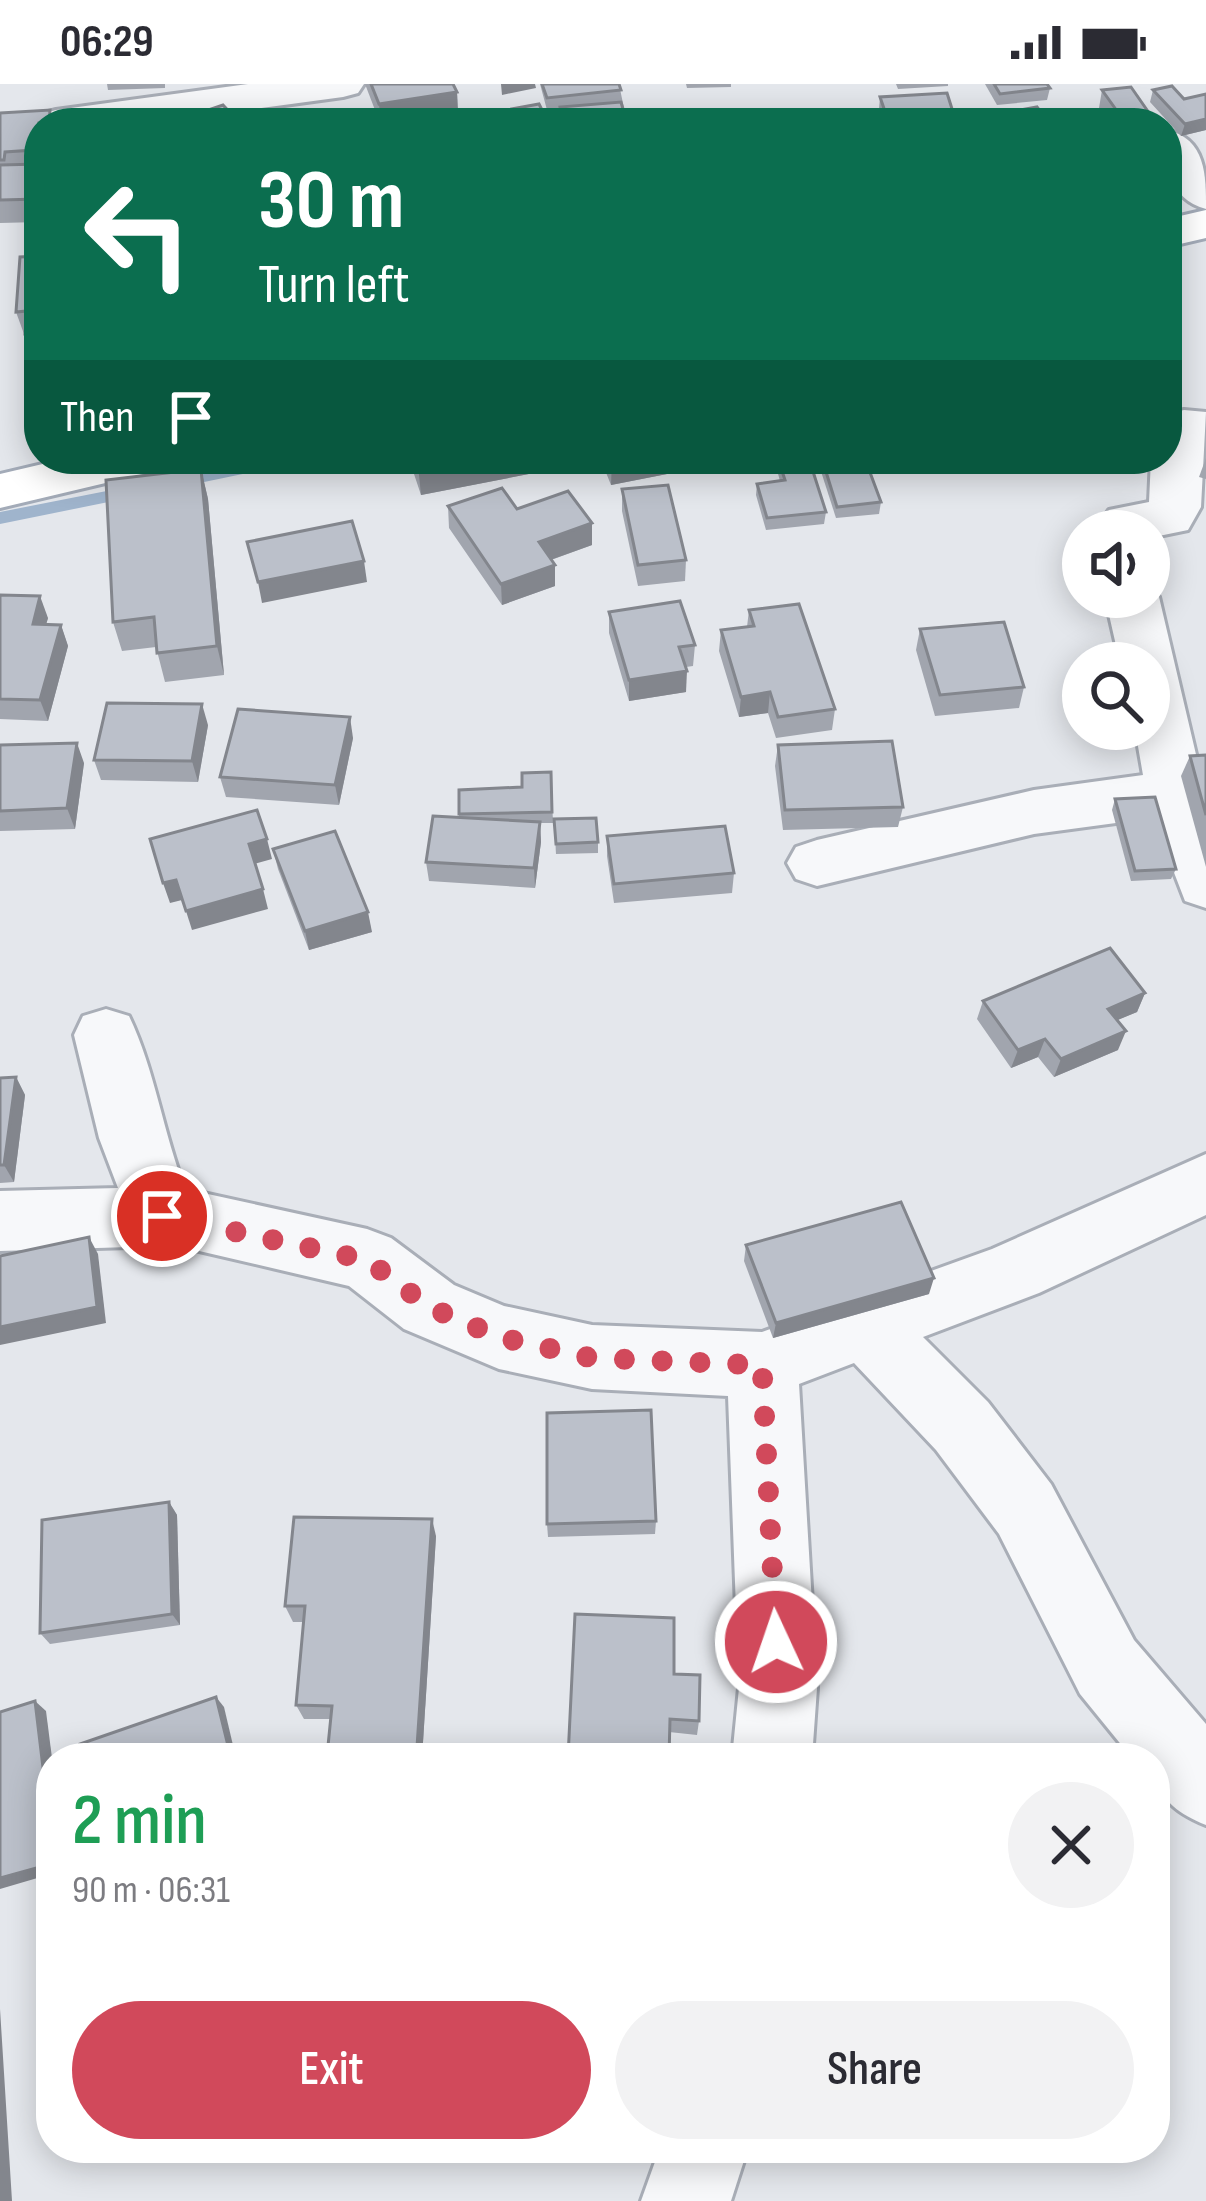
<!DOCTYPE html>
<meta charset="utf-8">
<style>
:root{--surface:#fff;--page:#f2f2f3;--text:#2b2b33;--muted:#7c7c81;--accent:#d1495b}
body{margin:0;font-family:"Sofia Sans Condensed",sans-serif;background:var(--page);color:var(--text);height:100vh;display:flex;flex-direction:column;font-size:45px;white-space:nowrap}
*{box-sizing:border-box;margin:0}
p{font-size:39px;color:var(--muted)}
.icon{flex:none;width:66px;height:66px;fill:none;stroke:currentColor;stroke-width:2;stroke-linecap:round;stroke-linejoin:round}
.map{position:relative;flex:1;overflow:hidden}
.panel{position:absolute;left:36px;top:1659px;width:1134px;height:420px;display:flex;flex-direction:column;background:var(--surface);border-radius:48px;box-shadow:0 6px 30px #0003}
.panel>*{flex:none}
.guide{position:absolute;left:24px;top:24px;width:1158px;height:366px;border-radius:48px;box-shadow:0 6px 30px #0003;background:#0b6e4f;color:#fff;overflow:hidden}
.controls{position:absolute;left:1062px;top:426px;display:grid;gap:24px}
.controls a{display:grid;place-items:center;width:108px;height:108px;border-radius:50%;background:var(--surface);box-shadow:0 6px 30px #0003;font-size:60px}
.pin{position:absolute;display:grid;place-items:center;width:102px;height:102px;color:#fff;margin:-51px;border:6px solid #fff;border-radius:50%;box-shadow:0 3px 12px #0007}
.me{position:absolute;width:132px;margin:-66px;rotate:357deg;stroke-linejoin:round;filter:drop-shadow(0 0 9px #0008)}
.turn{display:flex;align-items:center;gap:42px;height:252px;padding:0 36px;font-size:54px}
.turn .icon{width:156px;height:156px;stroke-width:2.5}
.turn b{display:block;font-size:84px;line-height:102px}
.then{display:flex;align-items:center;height:114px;padding:0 36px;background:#0003;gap:24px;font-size:45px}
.round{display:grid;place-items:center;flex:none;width:126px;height:126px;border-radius:63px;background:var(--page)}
.headline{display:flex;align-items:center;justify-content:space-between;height:204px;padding:0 36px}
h1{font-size:72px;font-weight:600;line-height:90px;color:#1e9e55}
.primary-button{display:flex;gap:24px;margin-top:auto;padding:24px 36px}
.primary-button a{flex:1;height:138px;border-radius:72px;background:var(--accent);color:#fff;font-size:48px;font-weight:600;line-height:138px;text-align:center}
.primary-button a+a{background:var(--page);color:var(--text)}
.status{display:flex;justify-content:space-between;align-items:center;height:84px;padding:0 60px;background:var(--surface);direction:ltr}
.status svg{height:33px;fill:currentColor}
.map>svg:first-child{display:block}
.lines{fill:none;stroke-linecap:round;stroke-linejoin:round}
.stream{fill:#9fb4cc;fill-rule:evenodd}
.minor-casing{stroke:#a9aeb7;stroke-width:6}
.major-casing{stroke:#a3abb8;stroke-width:6}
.minor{fill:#f7f8fa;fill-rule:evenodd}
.major{fill:#fff;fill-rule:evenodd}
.wall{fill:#a1a5ae}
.shaded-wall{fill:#83868d}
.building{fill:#bbc0ca;stroke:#83868d;stroke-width:3}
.route{stroke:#d1495b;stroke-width:21;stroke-dasharray:0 37.8}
</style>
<div class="status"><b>06:29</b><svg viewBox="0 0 49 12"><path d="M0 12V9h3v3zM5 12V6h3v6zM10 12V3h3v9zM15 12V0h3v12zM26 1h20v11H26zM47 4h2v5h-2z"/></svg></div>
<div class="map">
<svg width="1206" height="2117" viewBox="0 0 1206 2117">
<rect width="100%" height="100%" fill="#e4e7ec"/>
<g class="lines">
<g class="stream">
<polygon points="265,375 299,375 291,380 180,403 172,398 180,393"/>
<polygon points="132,402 140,408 138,412 0,440 0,428"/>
</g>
<defs>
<g id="minor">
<polygon points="248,0 364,0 358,9 343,13 152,39 39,39 39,46 34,39 41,30 56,26"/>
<path d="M1167 46C1206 55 1206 91 1206 125 1167 115 1167 79 1167 46Z"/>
<polygon points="1184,326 1206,328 1201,423 1188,446 1149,454 1149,447 1095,447 1109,426 1149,418 1151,375 1167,375 1167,330"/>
<polygon points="1149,499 1159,513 1206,713 1206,824 1185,817 1153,734 1034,750 817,802 796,795 787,779 796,763 817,756 1034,706 1143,691 1135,645 1149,645 1149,579 1120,579 1105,513 1149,513"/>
<path d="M106 925 129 932C155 986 163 1049 185 1105L367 1145 391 1154 454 1201 504 1222 592 1241 762 1248 992 1165 1206 1070V1131L1039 1209 923 1253 988 1318 1051 1400 1134 1556 1206 1640V1741C1172 1727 1155 1712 1155 1674H1132L1080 1610 999 1450 936 1366 854 1279 799 1300 817 1604 812 1674H732L739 1604 728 1312 592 1305 499 1285 404 1245 349 1202 195 1166 162 1162 0 1167V1107L118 1104 99 1054 74 951 83 932Z"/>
<polygon points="660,2064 748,2064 731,2117 641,2117"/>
</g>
<g id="major">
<polygon points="1206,126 1206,154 1167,163 1167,135"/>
<polygon points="64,375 164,375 156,387 0,424 0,390"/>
</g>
</defs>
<use href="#minor" class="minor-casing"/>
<use href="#major" class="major-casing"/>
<use href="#minor" class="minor"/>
<use href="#major" class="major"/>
</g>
<g class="wall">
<polygon points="107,0 165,0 165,4 108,6"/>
<polygon points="365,0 453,0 457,8 458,30 413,37 380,39"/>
<polygon points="540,0 619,0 627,39 560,39 560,25 547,26"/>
<polygon points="686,0 731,0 731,3 687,4"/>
<polygon points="896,0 948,0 948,2 898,5"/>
<polygon points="985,0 1047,0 1050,4 1047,16 997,21"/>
<polygon points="1102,6 1156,39 1058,39 1059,35 1098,30"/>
<polygon points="1153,6 1184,15 1206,10 1206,46 1181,52 1150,18"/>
<polygon points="880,13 953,28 952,39 883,39 879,25"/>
<polygon points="50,26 53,39 39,39 39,138 0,139 0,29"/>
<polygon points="39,172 39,272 32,272 16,228"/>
<polygon points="1206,374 1206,395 1199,393"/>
<polygon points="409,375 667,375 667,390 611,401 601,376 421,411"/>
<polygon points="778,375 826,428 824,440 766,446 756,411 757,400 780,397 777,386"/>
<polygon points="817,375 865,375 881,418 879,430 836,434"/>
<polygon points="201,385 208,415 224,591 165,598 156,563 122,567 113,538"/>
<polygon points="622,405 686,476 685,497 638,502 622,427"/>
<polygon points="448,422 517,425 592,439 592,461 551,476 555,481 555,502 502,521 449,444"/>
<polygon points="0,511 48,534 46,540 61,541 68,562 48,637 0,635"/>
<polygon points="749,526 835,625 832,646 776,654 768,629 739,633 719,567 721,546 747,543"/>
<polygon points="609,528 695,561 693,582 686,583 686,608 629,617 609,549"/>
<polygon points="920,545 1024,603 1019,624 935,632 916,566"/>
<polygon points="208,641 198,698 101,696 94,676"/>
<polygon points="353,654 339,721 226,713 220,693"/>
<polygon points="0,661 84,679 75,745 0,747"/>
<polygon points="778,661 903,723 898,743 783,746 775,682"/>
<polygon points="1206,671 1206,783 1181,692 1190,672"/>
<polygon points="551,688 553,739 540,739 541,758 535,804 429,797 426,778 459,733 459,706 522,703"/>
<polygon points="1115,715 1176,785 1171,795 1131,797 1112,726"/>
<polygon points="554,735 598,758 598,769 556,770"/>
<polygon points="607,752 734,789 732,809 614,819 607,772"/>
<polygon points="273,765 372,848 309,866 278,785"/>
<polygon points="1145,909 1137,928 1117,936 1118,966 1054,993 1038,973 1011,984 977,935 983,917"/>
<polygon points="16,993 25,1011 14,1098 0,1099 0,994"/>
<polygon points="746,1161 929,1210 773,1254 744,1177"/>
<polygon points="169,1418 177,1431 180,1541 50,1560 40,1549"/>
<polygon points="656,1437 655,1450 548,1453 547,1440"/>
<polygon points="436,1452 422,1674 335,1674 328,1662 331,1635 304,1635 296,1621 304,1538 293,1538 285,1522"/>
<polygon points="674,1590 699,1637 697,1651 669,1648 568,1674"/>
<polygon points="548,2073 645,2076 644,2078 550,2075"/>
</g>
<g class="shaded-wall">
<polygon points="501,0 535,0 536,4 502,11"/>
<polygon points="457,8 458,30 403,39 381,39 379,20"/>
<polygon points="1206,35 1206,46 1181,52 1185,40"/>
<polygon points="36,45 39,57 39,85 34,66"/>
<polygon points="450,375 601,375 601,376 421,411 418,381"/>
<polygon points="612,375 667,375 667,390 611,401"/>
<polygon points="201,385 208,415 224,591 217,562"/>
<polygon points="592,439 592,461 539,480 539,458"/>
<polygon points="364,477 367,498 262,519 258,498"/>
<polygon points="555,481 555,502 502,521 501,500"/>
<polygon points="40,512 48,534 40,561 33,540"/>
<polygon points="61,541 68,562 48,637 40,616"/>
<polygon points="687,587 686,608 629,617 629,596"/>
<polygon points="770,608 768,629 739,633 741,613"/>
<polygon points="202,620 208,641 198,698 192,677"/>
<polygon points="350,633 353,654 339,721 335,701"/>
<polygon points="77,659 84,679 75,745 67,724"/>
<polygon points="540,738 541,758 535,804 534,784"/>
<polygon points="267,755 272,775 254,780 249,760"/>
<polygon points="176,796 182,816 170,819 163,799"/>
<polygon points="263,805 268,825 192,846 186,827"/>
<polygon points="368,828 372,848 309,866 305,847"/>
<polygon points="1145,909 1137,928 1101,943 1108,925"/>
<polygon points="1126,947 1118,966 1054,993 1061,975"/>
<polygon points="1045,955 1038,973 1011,984 1018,966"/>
<polygon points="16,993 25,1011 14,1098 4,1081"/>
<polygon points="89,1153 98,1170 106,1239 0,1261 0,1243"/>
<polygon points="934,1194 929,1210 773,1254 776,1239"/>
<polygon points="169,1418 177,1431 180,1541 172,1530"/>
<polygon points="432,1435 436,1452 422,1674 417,1663"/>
<polygon points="216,1613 224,1623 236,1674 231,1674"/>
<polygon points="35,1617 46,1627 52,1674 51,1750"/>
<polygon points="51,1780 51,1790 0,1805 0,1794"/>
<polygon points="0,1925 12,2117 0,2117"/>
</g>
<g class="building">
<polygon points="371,0 453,0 457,8 379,20"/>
<polygon points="542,0 619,0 621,6 547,14"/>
<polygon points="994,0 1047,0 1050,4 1000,10"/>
<polygon points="1172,2 1184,15 1206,10 1206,35 1185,40 1153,6"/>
<polygon points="1131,3 1156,39 1061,39 1059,35 1117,27 1102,6"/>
<polygon points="947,9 953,28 925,29 929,39 889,39 880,13"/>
<polygon points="621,18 627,39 563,39 560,23"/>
<polygon points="539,20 547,36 518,39 512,25"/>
<polygon points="223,21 240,39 182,39 179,36"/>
<polygon points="1037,23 1049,39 973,39 970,35"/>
<polygon points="50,26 49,39 39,39 39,45 36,45 34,66 5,68 4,76 0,76 0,29"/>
<polygon points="437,33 437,39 413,39 413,34"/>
<polygon points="39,80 39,115 0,116 0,81"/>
<polygon points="39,172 39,249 25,250 27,227 16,228 20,173"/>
<polygon points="416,375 450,375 418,381"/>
<polygon points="778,375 809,375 826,428 767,434 757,400 785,396"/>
<polygon points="822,375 865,375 881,418 837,423"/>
<polygon points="201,385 217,562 157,569 154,533 113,538 106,396"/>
<polygon points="668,401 686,476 638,481 622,405"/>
<polygon points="502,404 517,425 568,407 592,439 539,458 555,481 501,500 448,422"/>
<polygon points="352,437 364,477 258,498 247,458"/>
<polygon points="0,511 40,512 33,540 61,541 40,616 0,615"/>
<polygon points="680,517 695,561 679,563 687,587 629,596 609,528"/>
<polygon points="799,520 835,625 778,633 770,608 741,613 721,546 754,542 749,526"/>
<polygon points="1004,538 1024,603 940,611 920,545"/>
<polygon points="107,619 202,620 192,677 94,676"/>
<polygon points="238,625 350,633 335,701 220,693"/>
<polygon points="892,657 903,723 785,726 778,661"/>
<polygon points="77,659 67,724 0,727 0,661"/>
<polygon points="1206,671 1206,731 1190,672"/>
<polygon points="551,688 552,728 459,730 459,706 522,703 522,689"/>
<polygon points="1155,713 1176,785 1135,787 1115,715"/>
<polygon points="257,726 267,755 249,760 263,805 186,827 176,796 163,799 150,755"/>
<polygon points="433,732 540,738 534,784 426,778"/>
<polygon points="596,734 598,758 556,760 554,735"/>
<polygon points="725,742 734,789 614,800 607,752"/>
<polygon points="335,747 368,828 305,847 273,765"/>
<polygon points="1110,864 1145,909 1108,925 1126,947 1061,975 1045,955 1018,966 983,917"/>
<polygon points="16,993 4,1081 0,1081 0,994"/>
<polygon points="901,1118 934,1194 776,1239 746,1161"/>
<polygon points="89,1153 97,1223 0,1243 0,1172"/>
<polygon points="651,1326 656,1437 547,1440 547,1329"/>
<polygon points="169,1418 172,1530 40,1549 42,1436"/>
<polygon points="294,1433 432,1435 417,1663 328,1662 332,1622 296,1621 305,1522 285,1522"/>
<polygon points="575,1530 674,1534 674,1590 700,1591 699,1637 670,1635 669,1674 568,1674"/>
<polygon points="216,1613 231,1674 83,1674 80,1660"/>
<polygon points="35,1617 51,1750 51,1780 0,1794 0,1628"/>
<polygon points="549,2064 645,2064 645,2076 548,2073"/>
</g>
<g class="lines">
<polyline class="route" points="162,1132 367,1176 429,1223 499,1253 592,1274 762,1281 776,1558"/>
</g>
</svg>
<div class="controls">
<a><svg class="icon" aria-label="sound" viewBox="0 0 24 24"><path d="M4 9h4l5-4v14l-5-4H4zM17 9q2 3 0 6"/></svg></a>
<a><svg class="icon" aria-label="search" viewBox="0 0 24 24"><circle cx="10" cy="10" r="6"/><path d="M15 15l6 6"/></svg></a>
</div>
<div class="pin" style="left:162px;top:1132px;background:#d93025"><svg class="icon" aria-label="arrive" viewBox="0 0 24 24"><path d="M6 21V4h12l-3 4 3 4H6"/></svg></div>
<svg class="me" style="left:776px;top:1558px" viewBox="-20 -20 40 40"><circle r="17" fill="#d1495b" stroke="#fff" stroke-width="3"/><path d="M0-11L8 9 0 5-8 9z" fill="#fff"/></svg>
<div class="guide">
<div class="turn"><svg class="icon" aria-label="left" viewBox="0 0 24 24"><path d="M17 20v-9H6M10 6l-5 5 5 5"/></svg><div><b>30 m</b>Turn left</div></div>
<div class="then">Then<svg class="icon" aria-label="arrive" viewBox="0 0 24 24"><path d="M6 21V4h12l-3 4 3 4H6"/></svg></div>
</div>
<section class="panel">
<div class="headline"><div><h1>2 min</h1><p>90 m · 06:31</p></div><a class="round"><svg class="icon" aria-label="close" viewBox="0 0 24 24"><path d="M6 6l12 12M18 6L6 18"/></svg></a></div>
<div class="primary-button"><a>Exit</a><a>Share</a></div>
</section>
</div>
